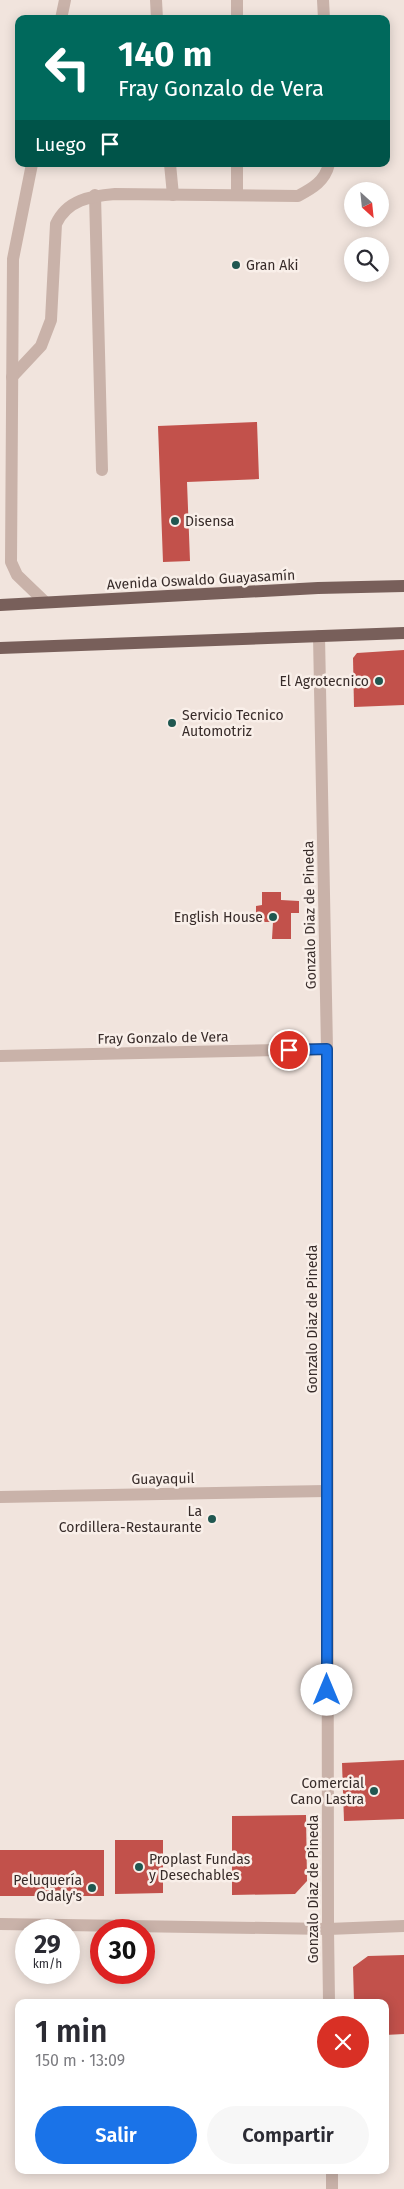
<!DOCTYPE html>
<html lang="es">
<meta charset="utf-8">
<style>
:root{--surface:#fff;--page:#f7f7f7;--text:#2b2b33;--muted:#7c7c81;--accent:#1a73e8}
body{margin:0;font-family:"Fira Sans",sans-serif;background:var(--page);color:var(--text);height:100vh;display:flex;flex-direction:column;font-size:19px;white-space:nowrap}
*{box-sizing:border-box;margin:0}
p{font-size:16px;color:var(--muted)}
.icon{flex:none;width:28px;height:28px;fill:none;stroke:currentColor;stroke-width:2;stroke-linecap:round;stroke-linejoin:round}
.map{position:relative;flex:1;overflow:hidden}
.sheet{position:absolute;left:15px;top:1999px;width:374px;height:175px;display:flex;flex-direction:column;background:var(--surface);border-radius:10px;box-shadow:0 2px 12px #0003}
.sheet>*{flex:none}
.top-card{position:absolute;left:15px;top:15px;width:375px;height:152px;border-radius:10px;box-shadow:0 2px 12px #0003;background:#00695c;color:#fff;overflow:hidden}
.needle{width:32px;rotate:153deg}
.fabs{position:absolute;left:344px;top:182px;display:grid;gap:10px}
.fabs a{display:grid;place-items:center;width:45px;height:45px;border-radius:50%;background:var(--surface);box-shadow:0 2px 12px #0003;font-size:25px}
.speed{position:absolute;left:15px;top:1919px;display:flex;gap:10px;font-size:25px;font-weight:700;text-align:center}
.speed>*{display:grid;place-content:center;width:65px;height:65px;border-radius:50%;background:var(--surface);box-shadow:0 2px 12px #0003;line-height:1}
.speed small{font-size:12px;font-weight:400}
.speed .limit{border:8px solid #d22;background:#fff;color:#111}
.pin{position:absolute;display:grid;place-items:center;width:42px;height:42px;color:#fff;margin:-21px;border:2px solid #fff;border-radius:50%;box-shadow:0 1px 5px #0007}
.me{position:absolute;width:55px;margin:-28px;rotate:0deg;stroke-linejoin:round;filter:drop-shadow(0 0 4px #0008)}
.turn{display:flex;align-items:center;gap:18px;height:105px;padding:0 20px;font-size:22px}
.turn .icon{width:65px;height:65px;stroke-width:2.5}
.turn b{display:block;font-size:35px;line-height:42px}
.then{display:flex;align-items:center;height:48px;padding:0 20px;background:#0003;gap:10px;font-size:19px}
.round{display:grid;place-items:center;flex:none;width:52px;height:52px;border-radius:26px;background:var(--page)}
.overview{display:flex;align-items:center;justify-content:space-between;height:85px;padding:0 20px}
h1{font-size:30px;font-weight:600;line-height:38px}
.action{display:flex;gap:10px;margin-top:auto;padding:10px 20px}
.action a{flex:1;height:58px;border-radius:30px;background:var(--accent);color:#fff;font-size:20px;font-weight:600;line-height:58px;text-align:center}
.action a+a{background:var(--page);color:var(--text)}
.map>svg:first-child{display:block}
.building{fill:#c2514b}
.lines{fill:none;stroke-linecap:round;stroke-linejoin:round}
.service{stroke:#c9b2a9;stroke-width:12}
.minor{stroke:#c9b2a9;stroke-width:12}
.tertiary{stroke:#c9b2a9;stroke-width:12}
.primary{stroke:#785f5a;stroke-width:12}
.route-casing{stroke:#114b97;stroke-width:12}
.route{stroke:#1a73e8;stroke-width:9}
.poi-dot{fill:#205750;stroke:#f9efe9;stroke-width:2}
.labels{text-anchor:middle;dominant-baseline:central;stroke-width:5;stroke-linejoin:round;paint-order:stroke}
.poi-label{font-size:14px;fill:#372b29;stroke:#f9efe9;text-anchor:end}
.street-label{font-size:14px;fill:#372b29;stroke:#f9efe9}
</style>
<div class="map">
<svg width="404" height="2189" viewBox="0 0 404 2189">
<rect width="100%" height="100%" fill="#f1e4dd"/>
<g class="building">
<polygon points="257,422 259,479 187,482 190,561 163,562 158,426"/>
<polygon points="404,650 404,705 354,707 353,658 357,653"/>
<polygon points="262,892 281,892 281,900 299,901 299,913 291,913 291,939 272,939 273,922 256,922 256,906 262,905"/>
<polygon points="404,1760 404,1819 344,1821 342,1763"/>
<polygon points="306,1815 307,1881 295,1894 232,1895 232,1816"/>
<polygon points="115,1840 163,1840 163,1893 115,1894"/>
<rect x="0" y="1850" width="104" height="46"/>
<polygon points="404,1955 404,2034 385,2035 385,2002 354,2002 353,1967 368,1956"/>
</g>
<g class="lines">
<g class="service">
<polyline points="156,0 157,19"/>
<polyline points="237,0 237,19"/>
<polyline points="323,0 324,19"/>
<polyline points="170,164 173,195"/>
<polyline points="237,164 237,195"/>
<polyline points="95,195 102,470"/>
<path d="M12 377 41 346 51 320 56 224C67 200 90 196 115 194L298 196C313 188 325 181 329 164"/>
</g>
<g class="minor">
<polyline points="61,19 65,0"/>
<polyline points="32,164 13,259 11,562 17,575 44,601"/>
<polyline points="319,636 327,1049 328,1929"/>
<polyline points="0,1056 327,1049"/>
<polyline points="0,1497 326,1491"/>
</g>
<g class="tertiary">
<polyline points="0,1924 328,1929 404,1926"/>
<polyline points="328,1929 329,2002"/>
<polyline points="332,2170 332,2189"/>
</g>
<g class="primary">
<polyline points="0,605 318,588 404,586"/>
<polyline points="0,648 404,633"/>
</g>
</g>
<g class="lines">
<defs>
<polyline id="route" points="289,1050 327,1049 327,1690"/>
</defs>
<use href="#route" class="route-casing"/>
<use href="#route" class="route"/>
</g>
<g class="poi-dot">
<circle cx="236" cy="265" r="5"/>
<circle cx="175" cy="521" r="5"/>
<circle cx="379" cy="681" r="5"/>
<circle cx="172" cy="723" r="5"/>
<circle cx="273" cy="917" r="5"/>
<circle cx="212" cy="1519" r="5"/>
<circle cx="374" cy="1791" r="5"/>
<circle cx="139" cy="1867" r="5"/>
<circle cx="92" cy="1888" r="5"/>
</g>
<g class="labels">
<g class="poi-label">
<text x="246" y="265" text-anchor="start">Gran Aki</text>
<text x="185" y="521" text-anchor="start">Disensa</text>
<text x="369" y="681">El Agrotecnico</text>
<text x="182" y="715" text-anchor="start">Servicio Tecnico<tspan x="182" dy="16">Automotriz</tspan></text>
<text x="263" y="917">English House</text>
<text x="202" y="1511">La<tspan x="202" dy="16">Cordillera-Restaurante</tspan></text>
<text x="364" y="1783">Comercial<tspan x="364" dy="16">Cano Lastra</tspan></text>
<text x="149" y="1859" text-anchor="start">Proplast Fundas<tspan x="149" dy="16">y Desechables</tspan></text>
<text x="82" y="1880">Peluquería<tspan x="82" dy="16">Odaly's</tspan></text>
</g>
<g class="street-label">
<text transform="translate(201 580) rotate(-3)">Avenida Oswaldo Guayasamín</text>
<text transform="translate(310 915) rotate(-91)">Gonzalo Diaz de Pineda</text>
<text transform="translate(163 1038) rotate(-1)">Fray Gonzalo de Vera</text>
<text transform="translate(312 1319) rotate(-90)">Gonzalo Diaz de Pineda</text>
<text transform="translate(163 1479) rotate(-1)">Guayaquil</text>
<text transform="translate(313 1889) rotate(-90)">Gonzalo Diaz de Pineda</text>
</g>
</g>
</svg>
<div class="fabs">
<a><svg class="needle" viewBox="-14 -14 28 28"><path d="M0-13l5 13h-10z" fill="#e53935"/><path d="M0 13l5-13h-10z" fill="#7c7c81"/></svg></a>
<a><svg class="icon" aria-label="search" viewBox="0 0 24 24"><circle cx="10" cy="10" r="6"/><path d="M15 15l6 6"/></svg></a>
</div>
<div class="speed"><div>29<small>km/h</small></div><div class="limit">30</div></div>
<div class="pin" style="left:289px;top:1050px;background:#d93025"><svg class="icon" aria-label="arrive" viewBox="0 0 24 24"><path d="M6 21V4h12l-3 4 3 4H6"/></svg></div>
<svg class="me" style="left:327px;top:1690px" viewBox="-20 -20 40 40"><circle r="19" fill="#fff"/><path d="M0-13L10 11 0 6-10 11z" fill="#1a73e8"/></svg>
<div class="top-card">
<div class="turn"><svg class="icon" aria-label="left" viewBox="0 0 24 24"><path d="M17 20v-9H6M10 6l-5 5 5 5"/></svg><div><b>140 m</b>Fray Gonzalo de Vera</div></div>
<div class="then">Luego<svg class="icon" aria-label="arrive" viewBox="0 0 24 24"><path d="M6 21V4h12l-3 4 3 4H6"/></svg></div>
</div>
<section class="sheet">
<div class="overview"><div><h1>1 min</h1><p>150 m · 13:09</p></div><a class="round" style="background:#d93025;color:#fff"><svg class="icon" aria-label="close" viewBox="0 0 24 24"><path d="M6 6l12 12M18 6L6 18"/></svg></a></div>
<div class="action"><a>Salir</a><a>Compartir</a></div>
</section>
</div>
